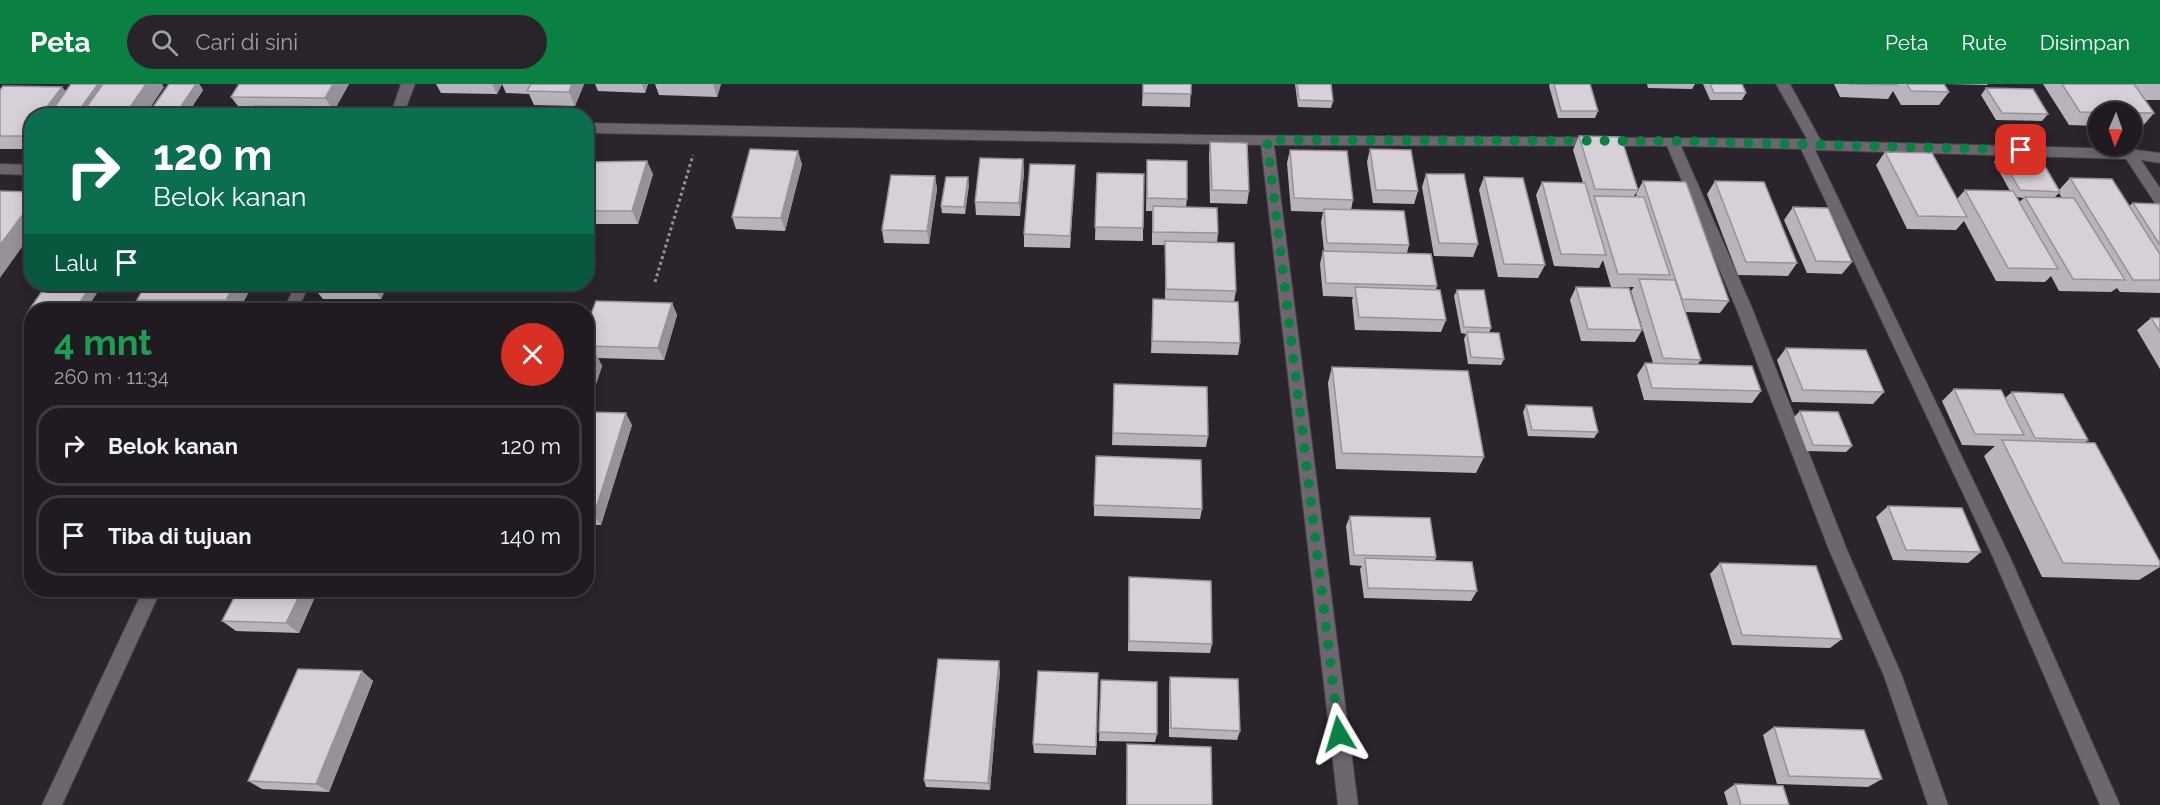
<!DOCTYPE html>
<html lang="id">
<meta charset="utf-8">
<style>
:root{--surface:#201b21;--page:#28242a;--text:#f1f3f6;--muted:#a2a1a5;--line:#3d393f;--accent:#0b8043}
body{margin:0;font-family:Raleway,sans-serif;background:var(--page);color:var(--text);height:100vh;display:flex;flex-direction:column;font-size:22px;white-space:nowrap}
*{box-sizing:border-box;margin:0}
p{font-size:20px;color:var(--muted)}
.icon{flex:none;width:33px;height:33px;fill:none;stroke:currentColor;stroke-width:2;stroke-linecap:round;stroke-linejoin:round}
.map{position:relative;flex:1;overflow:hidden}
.drawer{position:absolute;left:24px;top:219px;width:570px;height:294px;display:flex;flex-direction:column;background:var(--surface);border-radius:24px;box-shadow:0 3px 15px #0003,0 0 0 2px var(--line)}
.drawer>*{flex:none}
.top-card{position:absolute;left:24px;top:24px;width:570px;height:183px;border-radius:24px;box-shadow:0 3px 15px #0003,0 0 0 2px var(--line);background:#0b6e4f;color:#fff;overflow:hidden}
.needle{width:39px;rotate:182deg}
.buttons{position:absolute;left:2088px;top:18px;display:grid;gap:12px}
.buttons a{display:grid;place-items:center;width:54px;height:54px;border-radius:50%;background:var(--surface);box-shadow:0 3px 15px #0003,0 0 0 2px var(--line);font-size:30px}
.pin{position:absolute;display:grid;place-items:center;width:51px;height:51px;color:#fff;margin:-26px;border-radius:12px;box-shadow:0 3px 9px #0006}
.me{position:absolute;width:66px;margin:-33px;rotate:353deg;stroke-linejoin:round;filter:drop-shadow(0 0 4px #0008)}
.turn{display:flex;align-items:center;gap:21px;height:126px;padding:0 30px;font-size:27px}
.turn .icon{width:78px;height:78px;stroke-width:2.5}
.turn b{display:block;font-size:42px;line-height:51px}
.then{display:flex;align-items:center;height:57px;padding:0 30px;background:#0003;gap:12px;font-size:22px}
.round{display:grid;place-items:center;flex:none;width:63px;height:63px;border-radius:32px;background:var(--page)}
.head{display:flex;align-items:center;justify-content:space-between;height:102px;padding:0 30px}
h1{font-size:36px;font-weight:700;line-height:45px;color:#1e9e55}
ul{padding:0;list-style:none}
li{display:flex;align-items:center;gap:18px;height:81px;margin:0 12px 9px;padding:0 18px;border:3px solid var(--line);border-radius:24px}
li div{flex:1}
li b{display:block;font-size:22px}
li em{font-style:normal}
header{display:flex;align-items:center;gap:36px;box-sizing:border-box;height:84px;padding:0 30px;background:var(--accent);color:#fff}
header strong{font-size:28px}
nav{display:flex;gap:33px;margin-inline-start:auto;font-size:21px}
.search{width:420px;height:54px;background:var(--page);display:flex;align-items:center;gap:15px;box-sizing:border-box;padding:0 21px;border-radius:33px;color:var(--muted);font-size:22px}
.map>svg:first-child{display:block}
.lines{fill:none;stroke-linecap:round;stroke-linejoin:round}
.minor-casing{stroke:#433f45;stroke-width:2}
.path{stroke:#969198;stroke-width:3;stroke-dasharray:3 3;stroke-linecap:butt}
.minor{fill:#6d666f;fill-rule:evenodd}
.wall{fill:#b9b3bb;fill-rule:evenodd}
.shaded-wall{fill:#969298}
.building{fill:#d7d0d9;stroke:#969298;stroke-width:1.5}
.route{stroke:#0b8043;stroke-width:10;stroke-dasharray:0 18}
</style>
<header>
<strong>Peta</strong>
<div class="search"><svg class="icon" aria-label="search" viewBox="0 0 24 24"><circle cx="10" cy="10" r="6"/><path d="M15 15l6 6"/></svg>Cari di sini</div>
<nav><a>Peta</a><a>Rute</a><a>Disimpan</a></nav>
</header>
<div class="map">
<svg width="2160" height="721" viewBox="0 0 2160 721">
<rect width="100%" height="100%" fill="#2a242c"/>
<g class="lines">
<defs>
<g id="minor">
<polygon points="401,0 415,0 406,24 419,32 400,32 392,26"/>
<polygon points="1776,0 1790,0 1821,57 2130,65 2160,69 2160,79 2141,76 2160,104 2160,120 2155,119 2126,75 1815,66 2009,471 2120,721 2100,721 1992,471 1801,65 1681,62 1752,224 1847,466 1902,592 1948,721 1928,721 1884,592 1829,466 1736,224 1667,62 1274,61 1358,721 1338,721 1261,61 586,49 586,39 1210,51 1807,55"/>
<polygon points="0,80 32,81 32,91 0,90"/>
<polygon points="296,200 310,200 297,226 283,226"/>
<polygon points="143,506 161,506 62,721 42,721"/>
</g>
</defs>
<use href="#minor" class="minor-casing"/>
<polyline class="path" points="655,198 693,71"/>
<use href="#minor" class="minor"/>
</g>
<g class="wall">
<polygon points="169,0 199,0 203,6 186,32 154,32 150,27"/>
<polygon points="349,0 336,23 241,26 231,13"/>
<polygon points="436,0 584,0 575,22 534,21 529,10 506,9 502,0 497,10 441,9"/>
<polygon points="595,0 648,0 645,9 598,7"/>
<polygon points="655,0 721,0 717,13 659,11"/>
<polygon points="1143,0 1191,0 1190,23 1142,22"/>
<polygon points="1295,0 1331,0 1333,17 1331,24 1298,23"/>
<polygon points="1550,0 1590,0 1598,27 1595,34 1558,34 1549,2"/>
<polygon points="1647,0 1695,0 1692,5 1648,4"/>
<polygon points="1703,0 1742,0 1746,9 1742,16 1710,16"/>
<polygon points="1834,0 1988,0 1987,1 1944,0 1949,8 1939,21 1901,21 1893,7 1888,15 1840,13"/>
<polygon points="2043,0 2134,0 2154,29 2142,43 2132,42 2132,28 2098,28 2098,42 2069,41"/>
<polygon points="2134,0 2160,0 2160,16 2145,16"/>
<polygon points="164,3 32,32 32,65 0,65 0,6 66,7"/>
<polygon points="1986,4 2048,30 2042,37 1996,36 1981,11"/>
<polygon points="1579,52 1638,106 1634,112 1637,113 1636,110 1643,97 1729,217 1720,229 1685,228 1701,276 1697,281 1761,307 1752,319 1644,316 1637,291 1645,279 1653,279 1631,207 1634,203 1611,203 1603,176 1599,184 1554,182 1536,111 1542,98 1583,99 1573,66"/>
<polygon points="1210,58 1249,107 1247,120 1210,119 1209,71"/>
<polygon points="1370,65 1418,107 1414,120 1373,119 1367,78"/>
<polygon points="1290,66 1353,116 1351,126 1409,161 1407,169 1437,202 1436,205 1446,236 1441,248 1355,246 1352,216 1353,213 1323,212 1320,180 1323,167 1324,167 1321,138 1323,128 1291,127 1287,79"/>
<path d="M1885 68 1957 115 1965 106 2010 107 1994 78 2000 71 2059 106 2070 94 2129 122 2133 119 2160 120V209L2120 208 2117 204 2111 208 2059 207 2051 192 2045 198 1996 197 1964 137 1956 146 1907 145 1876 81ZM2059 109 2062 114 2055 113ZM2016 113 2024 114 2019 118Z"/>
<polygon points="1023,75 1024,88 1020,132 976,131 975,118"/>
<polygon points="1147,76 1187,115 1186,123 1218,149 1217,158 1236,207 1234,218 1240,259 1238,271 1151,269 1153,215 1165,216 1165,161 1152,161 1152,127 1146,127"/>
<polygon points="802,80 785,147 736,145 732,133"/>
<polygon points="1075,81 1070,164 1024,163 1024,150"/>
<polygon points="586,86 653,90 638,140 586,140"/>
<polygon points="1097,89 1143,144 1143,157 1095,156"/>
<polygon points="1426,90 1478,160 1473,173 1434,172 1422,103"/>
<polygon points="935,92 937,105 929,160 884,159 882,146"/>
<polygon points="1484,93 1545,181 1538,194 1498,193 1479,106"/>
<polygon points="1715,97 1797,179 1788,192 1738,191 1707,110"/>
<polygon points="969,100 965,130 942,129 941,122"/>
<polygon points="1793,123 1852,178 1842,190 1807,189 1784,136"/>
<polygon points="253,200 239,226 148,226 137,216"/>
<polygon points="388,200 381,215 323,215 313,203"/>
<polygon points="1576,203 1642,246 1635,258 1581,257 1570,216"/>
<polygon points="1457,206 1491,244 1489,249 1504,275 1501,281 1468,280 1464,255 1466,250 1461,249 1454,212"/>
<polygon points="672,219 677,231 664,276 598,274 602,282 589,321 586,320 586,244"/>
<polygon points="2151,234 2160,234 2160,285 2137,246"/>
<polygon points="1786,264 1884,308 1873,320 1792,318 1777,276"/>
<polygon points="1332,283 1484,373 1476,389 1336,385 1328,299"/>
<polygon points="1114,300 1208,352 1206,363 1112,361"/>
<polygon points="1954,305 2005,314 2012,308 2088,356 2085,359 2160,478 2160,483 2139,496 2042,493 1984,372 1995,362 1962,361 1942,317"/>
<polygon points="1526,321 1598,348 1594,354 1528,352 1523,328"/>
<polygon points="1800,327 1852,362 1846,368 1807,367 1794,333"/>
<polygon points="586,328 632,341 601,441 586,441"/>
<polygon points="1094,421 1202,425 1200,435 1094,432"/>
<polygon points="1888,422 1981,468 1968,479 1893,476 1876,433"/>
<polygon points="1350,432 1436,473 1435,477 1477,507 1471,517 1364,514 1360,485 1362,482 1350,481 1346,442"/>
<polygon points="1720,479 1842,555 1830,564 1732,561 1710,490"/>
<polygon points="1129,493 1212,560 1210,569 1128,567"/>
<polygon points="318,506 299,549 236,547 222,537"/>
<polygon points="362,587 373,597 329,708 262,705 248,697"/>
<polygon points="1000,587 990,706 926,703 924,696"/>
<polygon points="1098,589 1096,671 1034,669 1033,660"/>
<polygon points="1170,593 1240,647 1237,656 1169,653 1169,602"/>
<polygon points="1101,596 1157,650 1155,658 1099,657"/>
<polygon points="1774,643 1882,695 1868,703 1777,700 1763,651"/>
<polygon points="1127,660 1212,721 1126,721"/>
<polygon points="1735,700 1789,721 1728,721 1724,708"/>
</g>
<g class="shaded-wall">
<polygon points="98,0 108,0 97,32 75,32"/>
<polygon points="146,0 162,0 164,3 145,32 124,32"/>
<polygon points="196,0 199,0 203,6 186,32 181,32 178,27"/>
<polygon points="333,0 349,0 334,27 325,14"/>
<polygon points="492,0 502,0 497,10"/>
<polygon points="572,0 584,0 575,22 569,8"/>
<polygon points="642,0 648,0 645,9"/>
<polygon points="713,0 721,0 717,13"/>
<polygon points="62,3 74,16 62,32 40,32"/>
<polygon points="352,23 358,32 347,32"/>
<polygon points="32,43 32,60 24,52"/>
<polygon points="798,67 802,80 785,147 781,134"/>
<polygon points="1023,75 1024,88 1020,132 1019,119"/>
<polygon points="647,77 653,90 638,140 632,127"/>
<polygon points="1075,81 1075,94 1070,164 1070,152"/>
<polygon points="935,92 937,105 929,160 927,147"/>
<polygon points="968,93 969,100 965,130 964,123"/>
<polygon points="32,118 32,149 0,194 0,161"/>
<polygon points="92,200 99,206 86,226 75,226"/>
<polygon points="235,200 253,200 239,226 236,226 226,216"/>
<polygon points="374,200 388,200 381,215 372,203"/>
<polygon points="672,219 677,231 664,276 658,264"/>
<polygon points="596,270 602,282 589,321 586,316 586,296"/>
<polygon points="626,329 632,341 601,441 594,431"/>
<polygon points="302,506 318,506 299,549 286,539"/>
<polygon points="999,577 1000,587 990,706 988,699"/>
<polygon points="362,587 373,597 329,708 316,700"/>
</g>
<g class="building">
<polygon points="71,0 98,0 75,32 48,32"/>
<polygon points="103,0 146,0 124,32 80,32"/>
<polygon points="169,0 196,0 178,27 150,27"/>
<polygon points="239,0 333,0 325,14 231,13"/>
<polygon points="531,0 572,0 569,8 527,7"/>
<polygon points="1143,0 1191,0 1191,10 1143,9"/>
<polygon points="1297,0 1331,0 1333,17 1299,16"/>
<polygon points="1554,0 1590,0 1598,27 1561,27"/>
<polygon points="1710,0 1742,0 1746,9 1714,9"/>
<polygon points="1849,0 1896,0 1897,1"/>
<polygon points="1907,0 1944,0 1949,8 1911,7"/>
<polygon points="2062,0 2134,0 2154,29 2080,28"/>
<polygon points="3,2 62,3 40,32 32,32 32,43 24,52 0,52 0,6"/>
<polygon points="1986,4 2033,5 2048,30 2002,29"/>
<polygon points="254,22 352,23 347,32 247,32"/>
<polygon points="1579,52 1621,53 1638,106 1595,105"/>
<polygon points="1210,58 1247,59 1249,107 1212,106"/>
<polygon points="750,65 798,67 781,134 732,133"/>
<polygon points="1370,65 1411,66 1418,107 1376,106"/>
<polygon points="1290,66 1347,67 1353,116 1294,114"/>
<polygon points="1885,68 1932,69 1967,133 1918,132"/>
<polygon points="2000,71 2039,72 2060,108 2020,106"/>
<polygon points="980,74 1023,75 1019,119 975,118"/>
<polygon points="1147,76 1187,77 1187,115 1147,114"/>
<polygon points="647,77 632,127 586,127 586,86 589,78"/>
<polygon points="1030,80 1075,81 1070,152 1024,150"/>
<polygon points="1097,89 1144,90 1143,144 1095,143"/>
<polygon points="1426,90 1464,90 1478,160 1439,159"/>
<polygon points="891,91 935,92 927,147 882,146"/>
<polygon points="946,93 968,93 964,123 941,122"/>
<polygon points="1484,93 1523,94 1545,181 1504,180"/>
<polygon points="2070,94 2112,95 2160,170 2160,196 2133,196"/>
<polygon points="1643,97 1686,98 1729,217 1682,215"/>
<polygon points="1715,97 1764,98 1797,179 1746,178"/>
<polygon points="1542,98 1585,99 1606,171 1561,170"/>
<polygon points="1965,106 2013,107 2058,185 2008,184"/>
<polygon points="0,107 32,108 32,118 0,161"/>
<polygon points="1594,112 1644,113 1670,191 1618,190"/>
<polygon points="2025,113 2074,114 2125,196 2073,195"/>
<polygon points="2133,119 2160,120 2160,161"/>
<polygon points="1153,122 1217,124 1218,149 1153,148"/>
<polygon points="1793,123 1828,124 1852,178 1816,177"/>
<polygon points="1324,125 1404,127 1409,161 1327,159"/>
<polygon points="1165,157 1234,159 1236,207 1166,205"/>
<polygon points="1323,167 1431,170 1437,202 1326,199"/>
<polygon points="1639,195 1675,196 1701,276 1663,274"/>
<polygon points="47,200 92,200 75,226 32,226 32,229 27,229"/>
<polygon points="146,200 235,200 226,216 137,216"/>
<polygon points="314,200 374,200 372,203 313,203"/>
<polygon points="1355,203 1440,206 1446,236 1359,233"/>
<polygon points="1576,203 1629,204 1642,246 1588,245"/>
<polygon points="1457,206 1484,206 1491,244 1464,243"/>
<polygon points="1153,215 1238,218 1240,259 1152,257"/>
<polygon points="596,217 672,219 658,264 586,262 586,244"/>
<polygon points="298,223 368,223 366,226 297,226"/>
<polygon points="2151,234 2160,234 2160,248"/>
<polygon points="1467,248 1499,249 1504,275 1471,273"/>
<polygon points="1786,264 1866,266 1884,308 1803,306"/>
<polygon points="586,269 596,270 586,296"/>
<polygon points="1645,279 1752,282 1761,307 1652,304"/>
<polygon points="1332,283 1468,287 1484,373 1342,369"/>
<polygon points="1114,300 1207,303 1208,352 1113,349"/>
<polygon points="1954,305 2001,306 2024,351 1975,350"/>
<polygon points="2012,308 2063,310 2088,356 2035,354"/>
<polygon points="1526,321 1592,323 1598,348 1532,346"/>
<polygon points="1800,327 1838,328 1852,362 1813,361"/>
<polygon points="586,328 626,329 594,431 586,430"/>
<polygon points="2002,356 2095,359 2160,478 2160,482 2063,479"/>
<polygon points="1096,372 1201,376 1202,425 1094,421"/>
<polygon points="1888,422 1962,424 1981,468 1906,466"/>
<polygon points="1350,432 1430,434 1436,473 1354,471"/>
<polygon points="1365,474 1472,478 1477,507 1368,504"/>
<polygon points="1720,479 1816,482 1842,555 1742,551"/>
<polygon points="1129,493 1211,497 1212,560 1129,557"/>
<polygon points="238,506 302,506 286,539 222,537"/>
<polygon points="938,575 999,577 988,699 924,696"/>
<polygon points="298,585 362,587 316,700 248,697"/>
<polygon points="1038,587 1098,589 1096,663 1033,660"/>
<polygon points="1170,593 1238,595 1240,647 1171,644"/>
<polygon points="1101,596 1157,598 1157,650 1099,648"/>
<polygon points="1774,643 1864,646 1882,695 1789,692"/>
<polygon points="1127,660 1211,663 1212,721 1127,721"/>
<polygon points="1735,700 1783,702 1789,721 1741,721"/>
</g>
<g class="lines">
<polyline class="route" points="1339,650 1267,56 1672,57 2021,66"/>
</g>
</svg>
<div class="buttons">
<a><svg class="needle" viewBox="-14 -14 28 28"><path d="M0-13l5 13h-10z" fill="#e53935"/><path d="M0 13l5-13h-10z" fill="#a2a1a5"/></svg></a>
</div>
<div class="pin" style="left:2021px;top:66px;background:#d93025"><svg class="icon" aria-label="arrive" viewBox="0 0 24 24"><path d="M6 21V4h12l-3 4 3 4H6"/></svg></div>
<svg class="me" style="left:1339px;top:650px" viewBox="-20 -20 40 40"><path d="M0-17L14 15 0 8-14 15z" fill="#0b8043" stroke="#fff" stroke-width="4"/></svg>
<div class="top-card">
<div class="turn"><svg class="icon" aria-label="right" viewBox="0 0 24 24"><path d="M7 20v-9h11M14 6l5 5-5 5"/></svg><div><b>120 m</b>Belok kanan</div></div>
<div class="then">Lalu<svg class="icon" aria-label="arrive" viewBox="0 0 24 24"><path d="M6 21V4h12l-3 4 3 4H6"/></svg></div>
</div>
<section class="drawer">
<div class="head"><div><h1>4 mnt</h1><p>260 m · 11:34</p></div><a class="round" style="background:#d93025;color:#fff"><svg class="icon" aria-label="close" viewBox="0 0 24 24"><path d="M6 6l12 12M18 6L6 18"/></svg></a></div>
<ul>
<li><svg class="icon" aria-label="right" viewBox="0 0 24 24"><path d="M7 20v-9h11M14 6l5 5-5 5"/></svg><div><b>Belok kanan</b></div><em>120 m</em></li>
<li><svg class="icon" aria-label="arrive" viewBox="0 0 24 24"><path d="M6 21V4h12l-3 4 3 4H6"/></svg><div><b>Tiba di tujuan</b></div><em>140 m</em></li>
</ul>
</section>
</div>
